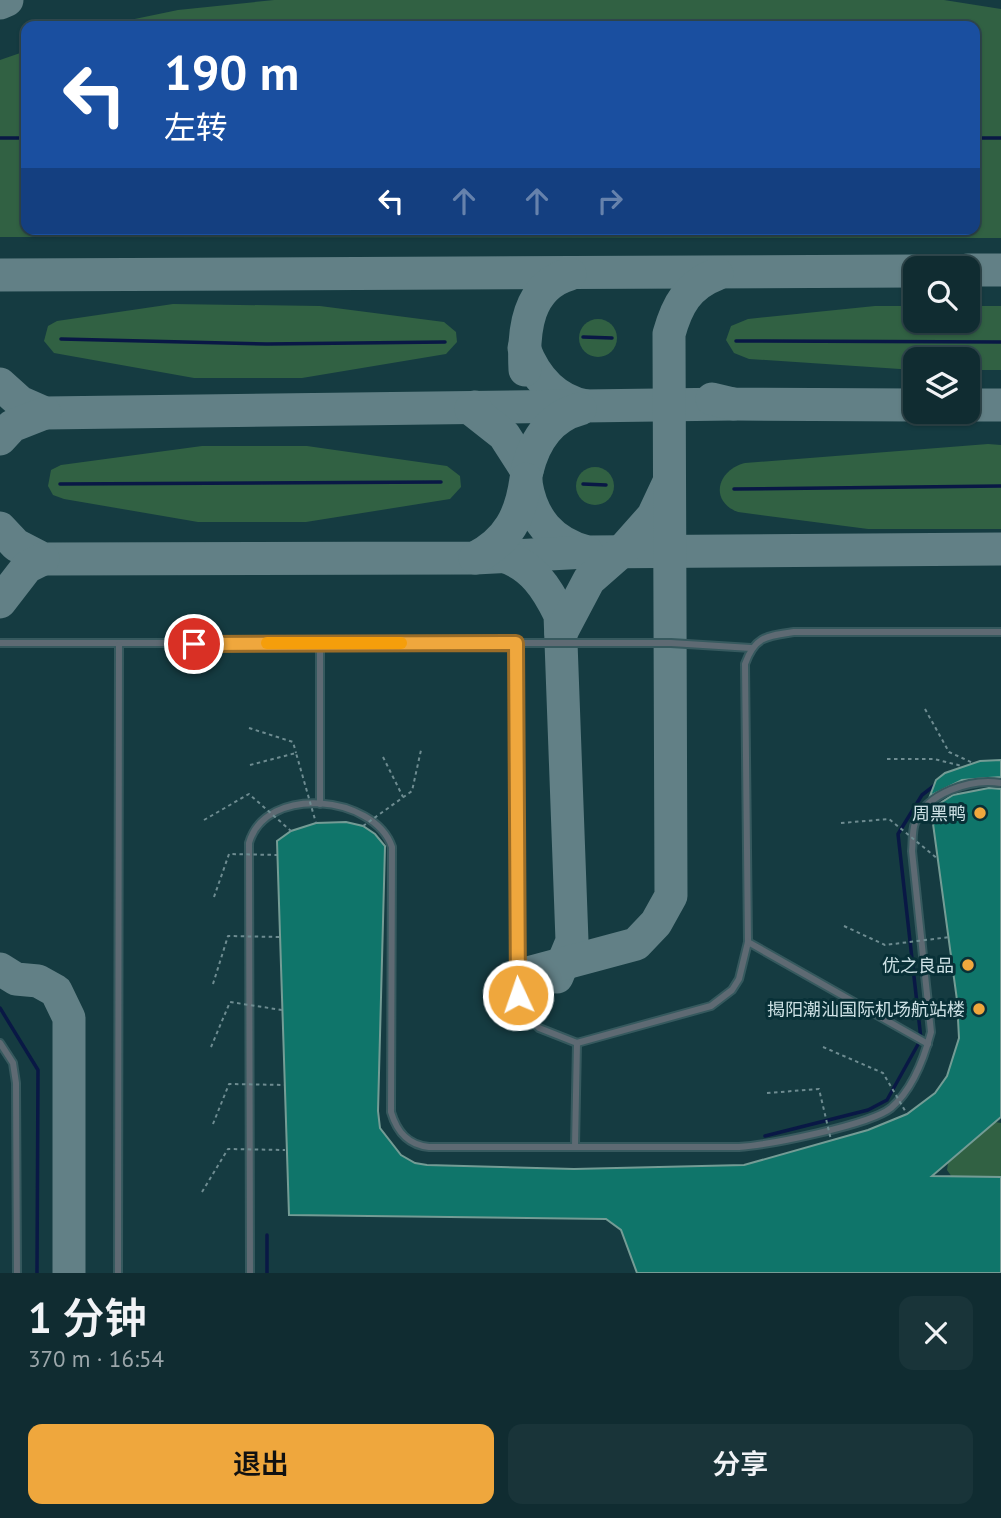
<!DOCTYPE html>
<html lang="zh">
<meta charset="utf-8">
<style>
:root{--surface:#102c31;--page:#193439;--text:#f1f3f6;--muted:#9ca7ab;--line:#30484d;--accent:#efa73d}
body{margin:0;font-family:"PT Sans","Noto Sans SC",sans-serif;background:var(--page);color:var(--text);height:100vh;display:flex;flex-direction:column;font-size:26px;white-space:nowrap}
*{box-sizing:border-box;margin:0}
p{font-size:23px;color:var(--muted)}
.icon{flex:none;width:38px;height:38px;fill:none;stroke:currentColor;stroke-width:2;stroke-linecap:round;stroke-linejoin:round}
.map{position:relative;height:1273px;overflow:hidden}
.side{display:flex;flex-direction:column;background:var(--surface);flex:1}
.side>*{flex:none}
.hud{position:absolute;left:21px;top:21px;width:959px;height:214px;border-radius:14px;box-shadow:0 2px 5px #0004,0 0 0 2px var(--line);background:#1a4fa0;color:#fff;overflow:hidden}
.controls{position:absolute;left:903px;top:256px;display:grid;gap:14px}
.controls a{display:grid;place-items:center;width:77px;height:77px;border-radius:14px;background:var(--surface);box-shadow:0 2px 5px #0004,0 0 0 2px var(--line);font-size:35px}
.pin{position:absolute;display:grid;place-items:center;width:60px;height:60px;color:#fff;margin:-30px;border:4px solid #fff;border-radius:50%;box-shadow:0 2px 7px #0007}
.me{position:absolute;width:77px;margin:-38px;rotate:357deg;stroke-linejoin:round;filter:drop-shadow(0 0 5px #0008)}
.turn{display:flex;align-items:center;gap:24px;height:147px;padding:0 28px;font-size:32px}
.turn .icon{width:91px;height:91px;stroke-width:2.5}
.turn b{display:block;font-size:49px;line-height:60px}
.lanes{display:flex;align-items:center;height:66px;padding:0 28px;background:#0003;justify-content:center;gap:35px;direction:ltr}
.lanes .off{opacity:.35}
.round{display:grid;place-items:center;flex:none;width:74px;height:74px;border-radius:14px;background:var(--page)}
.head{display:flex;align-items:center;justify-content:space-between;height:119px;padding:0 28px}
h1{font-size:42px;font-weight:600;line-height:52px}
.cta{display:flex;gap:14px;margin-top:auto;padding:14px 28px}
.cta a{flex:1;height:80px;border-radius:14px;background:var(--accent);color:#111;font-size:28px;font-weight:600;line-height:80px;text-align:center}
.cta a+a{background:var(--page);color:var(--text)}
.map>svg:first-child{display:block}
.green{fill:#316143}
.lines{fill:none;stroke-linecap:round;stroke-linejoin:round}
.stream{stroke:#091845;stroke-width:3.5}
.taxiway{stroke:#628086;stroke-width:33}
.building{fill:#0f756a;stroke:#749c95;stroke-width:2}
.service-casing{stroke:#36595e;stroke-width:10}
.path{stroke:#6e8c91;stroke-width:2;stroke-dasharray:3.5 3.5;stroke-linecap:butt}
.service{stroke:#5e6a73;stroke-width:6}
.path-bridge{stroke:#6e8c91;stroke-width:2;stroke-dasharray:3.5 3.5;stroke-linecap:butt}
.route-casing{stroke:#9b6d28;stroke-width:18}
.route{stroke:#efa73d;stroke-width:12}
.slow{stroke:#f59e0b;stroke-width:12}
.poi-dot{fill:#efa73d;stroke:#083037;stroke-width:2.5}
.labels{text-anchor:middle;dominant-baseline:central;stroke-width:6;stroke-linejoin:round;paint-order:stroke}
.poi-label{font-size:18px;fill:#cce0e4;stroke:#083037;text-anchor:end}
</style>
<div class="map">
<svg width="1001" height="1273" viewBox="0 0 1001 1273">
<rect width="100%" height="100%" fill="#153b41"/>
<g class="green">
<polygon points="274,0 944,0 1001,9 1001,238 0,237 0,60 26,51 26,229 975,229 975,26 101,26 178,10"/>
<polygon points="173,304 320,306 444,322 456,332 457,342 446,354 302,378 194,378 54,353 44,341 48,326 57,321"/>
<polygon points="875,306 915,306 915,320 968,320 968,306 1001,306 1001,370 968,370 968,359 915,359 915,370 749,359 734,353 726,340 731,326 748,319"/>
<circle cx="598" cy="338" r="19"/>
<path d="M988 444 1001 445V529H868L738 512C709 501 717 470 745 463Z"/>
<polygon points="202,446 307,446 447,466 460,476 461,487 450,499 306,522 198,522 64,499 53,495 48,486 51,470 61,465"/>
<circle cx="595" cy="486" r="19"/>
<polygon points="995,1122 1001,1123 1001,1177 952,1177 947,1170 948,1163"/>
</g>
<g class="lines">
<g class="stream">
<polyline points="0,138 26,138"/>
<polyline points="975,138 1001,138"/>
<polyline points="583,337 612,338"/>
<polyline points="61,339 267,344 445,342"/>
<polyline points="736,341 1001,342"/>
<polyline points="60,484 441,482"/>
<polyline points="583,484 606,485"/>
<polyline points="734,489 1001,486"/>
<polyline points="0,1008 38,1070 37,1273"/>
<polyline points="765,1136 868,1110 887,1100 921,1039 898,834 922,795 935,785"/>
<polyline points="267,1235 267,1273"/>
</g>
<g class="taxiway">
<polyline points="0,3 7,0"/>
<polyline points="968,270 1001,270"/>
<polyline points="0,275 915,271"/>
<path d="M524 348C535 377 555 400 586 406"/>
<path d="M525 370C523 331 527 286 570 274"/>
<polyline points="0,384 20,402 45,413 733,404"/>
<polyline points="712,399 733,404 915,405"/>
<polyline points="968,405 1001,405"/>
<polyline points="475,407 471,409 504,435 527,471"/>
<polyline points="0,439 12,426 45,413"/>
<path d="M527 471C534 442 549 417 580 409"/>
<path d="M526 483C532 519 551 542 587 552L1001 549"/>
<polyline points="0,528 16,545 43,559 475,558 587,552"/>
<path d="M503 556C532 565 547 588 560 615L572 941 557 977"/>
<path d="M475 558C508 541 521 516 526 479"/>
<polyline points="0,602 27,567 43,559"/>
<polyline points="561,633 589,580 622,551 653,516 668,484"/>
<polyline points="0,969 16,979 38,981 56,991 69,1018 69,1273"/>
<path d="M528 973 636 944 656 923 671 896 669 334C677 305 688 285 717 274"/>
</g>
</g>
<g class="building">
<polygon points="1001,760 1001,777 962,780 930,796 936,780 945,773 980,761"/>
<polygon points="989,788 1001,789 1001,1117 932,1176 1001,1177 1001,1273 637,1273 621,1230 606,1219 289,1215 277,841 291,831 316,823 346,822 363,826 375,834 385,846 378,1111 380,1128 401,1155 415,1163 427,1165 574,1169 744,1165 868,1130 907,1114 935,1093 947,1076 959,1038 957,1000 931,809 953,795"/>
</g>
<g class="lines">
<defs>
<g id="service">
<polyline points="0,643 671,643 751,648"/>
<path d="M516 643 518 995 529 1018 539 1028 577 1043 711 1006 732 990 739 979 748 942 745 664C755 636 767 636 794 632H1001"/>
<polyline points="320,804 320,643"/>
<polyline points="748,942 928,1044"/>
<polyline points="0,1043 13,1063 16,1083 17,1273"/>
<polyline points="575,1146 577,1043"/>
<polyline points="118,1273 119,645"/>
<path d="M250 1273 249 843C266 784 374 795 392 847L391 1112C397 1132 408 1145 429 1147H739C768 1145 870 1125 891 1108 913 1089 924 1059 931 1032L912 851C913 843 912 831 915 823 926 793 971 778 1001 783"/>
</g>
</defs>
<use href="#service" class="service-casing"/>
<g class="path">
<polyline points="925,709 949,752 973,763"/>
<polyline points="249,728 293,742 296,753"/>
<polyline points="383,757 403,797"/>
<polyline points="887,759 934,759 962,766"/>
</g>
<use href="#service" class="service"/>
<g class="path-bridge">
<polyline points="250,765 296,753 316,823"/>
<polyline points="204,820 249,794 291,831"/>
<polyline points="841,823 889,819 938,859"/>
<polyline points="363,826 412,791 421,750"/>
<polyline points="214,897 229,854 277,855"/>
<polyline points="844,926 885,945 950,937"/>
<polyline points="213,984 228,936 279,937"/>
<polyline points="211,1047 230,1002 282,1010"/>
<polyline points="823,1047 883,1073 907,1114"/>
<polyline points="767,1093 819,1089 831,1140"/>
<polyline points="213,1124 229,1084 284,1085"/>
<polyline points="202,1192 228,1149 285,1150"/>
</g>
</g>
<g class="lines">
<defs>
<polyline id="route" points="194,644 516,643 518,995"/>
</defs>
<use href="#route" class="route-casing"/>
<use href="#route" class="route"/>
<polyline class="slow" points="267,643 401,643"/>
</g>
<g class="poi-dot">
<circle cx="980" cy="813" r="7"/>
<circle cx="968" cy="965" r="7"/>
<circle cx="979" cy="1009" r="7"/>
</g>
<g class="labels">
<g class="poi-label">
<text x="966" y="813">周黑鸭</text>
<text x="954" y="965">优之良品</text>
<text x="965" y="1009">揭阳潮汕国际机场航站楼</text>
</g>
</g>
</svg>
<div class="controls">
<a><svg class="icon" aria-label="search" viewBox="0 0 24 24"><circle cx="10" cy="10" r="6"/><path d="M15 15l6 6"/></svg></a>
<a><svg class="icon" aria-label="layers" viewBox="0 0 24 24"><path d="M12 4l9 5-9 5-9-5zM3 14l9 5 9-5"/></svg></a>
</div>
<div class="pin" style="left:194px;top:644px;background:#d93025"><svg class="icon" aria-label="arrive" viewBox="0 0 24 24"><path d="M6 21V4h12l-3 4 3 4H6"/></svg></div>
<svg class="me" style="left:518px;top:995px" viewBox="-20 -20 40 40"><circle r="17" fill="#efa73d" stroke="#fff" stroke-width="3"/><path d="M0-11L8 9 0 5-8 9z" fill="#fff"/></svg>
<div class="hud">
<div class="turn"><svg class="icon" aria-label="left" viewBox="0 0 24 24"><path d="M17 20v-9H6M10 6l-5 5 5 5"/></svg><div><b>190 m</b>左转</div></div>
<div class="lanes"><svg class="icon" aria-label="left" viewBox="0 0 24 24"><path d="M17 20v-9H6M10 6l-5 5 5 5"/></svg><svg class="icon off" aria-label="ahead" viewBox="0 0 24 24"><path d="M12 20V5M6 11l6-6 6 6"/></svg><svg class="icon off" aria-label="ahead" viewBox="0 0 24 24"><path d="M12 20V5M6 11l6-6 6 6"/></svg><svg class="icon off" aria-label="right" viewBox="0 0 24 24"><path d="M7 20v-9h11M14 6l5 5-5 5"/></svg></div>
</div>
</div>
<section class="side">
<div class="head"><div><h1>1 分钟</h1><p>370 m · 16:54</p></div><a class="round"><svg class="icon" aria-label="close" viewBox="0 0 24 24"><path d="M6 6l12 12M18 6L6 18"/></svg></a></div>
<div class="cta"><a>退出</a><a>分享</a></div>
</section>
